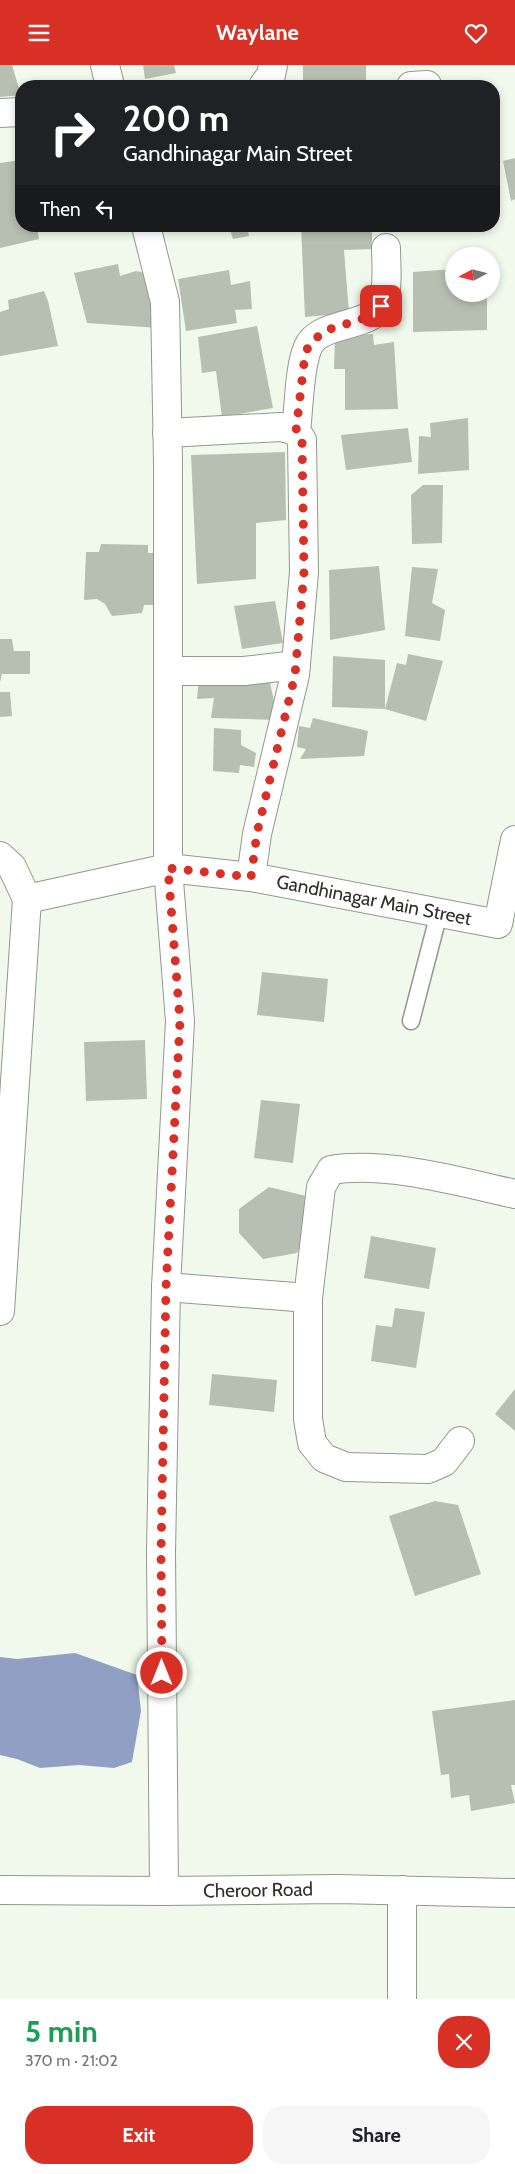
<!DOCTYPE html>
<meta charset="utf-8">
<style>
:root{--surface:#fff;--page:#f6f6f6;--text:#202124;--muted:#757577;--accent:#d93025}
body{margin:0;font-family:Cabin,sans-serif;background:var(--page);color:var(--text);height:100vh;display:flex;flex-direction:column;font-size:19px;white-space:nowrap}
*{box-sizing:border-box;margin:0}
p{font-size:16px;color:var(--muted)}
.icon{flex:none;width:28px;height:28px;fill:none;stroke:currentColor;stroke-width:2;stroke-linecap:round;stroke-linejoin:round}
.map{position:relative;height:1934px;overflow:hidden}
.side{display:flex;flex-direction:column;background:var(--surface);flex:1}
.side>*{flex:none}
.guide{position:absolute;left:15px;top:15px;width:485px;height:152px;border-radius:20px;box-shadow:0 2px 8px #0003;background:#202124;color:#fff;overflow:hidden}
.needle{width:32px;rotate:263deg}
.buttons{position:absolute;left:445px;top:182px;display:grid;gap:10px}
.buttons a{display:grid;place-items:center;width:55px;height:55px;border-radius:50%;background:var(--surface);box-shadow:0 2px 8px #0003;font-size:25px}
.pin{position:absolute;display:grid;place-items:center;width:42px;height:42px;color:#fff;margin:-21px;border-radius:10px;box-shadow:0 2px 8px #0006}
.me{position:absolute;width:55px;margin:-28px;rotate:0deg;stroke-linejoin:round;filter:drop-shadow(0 0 4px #0008)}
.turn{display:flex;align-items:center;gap:18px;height:105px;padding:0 25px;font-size:22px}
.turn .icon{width:65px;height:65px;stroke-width:2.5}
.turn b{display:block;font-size:35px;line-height:42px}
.then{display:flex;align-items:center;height:48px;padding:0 25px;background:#0003;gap:10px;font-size:19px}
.round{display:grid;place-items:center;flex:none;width:52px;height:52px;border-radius:20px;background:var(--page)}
.summary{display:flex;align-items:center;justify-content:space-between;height:85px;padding:0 25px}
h1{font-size:30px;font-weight:700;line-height:38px;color:#1e9e55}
.cta{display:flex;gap:10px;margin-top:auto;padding:10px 25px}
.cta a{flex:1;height:58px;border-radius:20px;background:var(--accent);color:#fff;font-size:20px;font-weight:700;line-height:58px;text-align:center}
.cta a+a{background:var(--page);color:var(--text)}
header{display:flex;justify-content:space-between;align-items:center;height:65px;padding:0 25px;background:var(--accent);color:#fff;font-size:22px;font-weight:700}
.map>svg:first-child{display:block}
.water{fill:#909fc4}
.building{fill:#b6bfb1}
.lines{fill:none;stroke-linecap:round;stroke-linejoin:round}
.lane-casing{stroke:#91998c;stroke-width:19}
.street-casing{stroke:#91998c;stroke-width:30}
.secondary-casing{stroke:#91998c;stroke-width:30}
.lane{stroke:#fff;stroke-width:16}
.street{stroke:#fff;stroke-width:28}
.secondary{stroke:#fff;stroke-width:28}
.route{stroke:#d93025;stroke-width:9;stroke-dasharray:0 16.2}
.labels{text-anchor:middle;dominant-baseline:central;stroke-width:4.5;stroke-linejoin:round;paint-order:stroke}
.street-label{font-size:19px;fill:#2d312b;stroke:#fff}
</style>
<header><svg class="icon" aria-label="menu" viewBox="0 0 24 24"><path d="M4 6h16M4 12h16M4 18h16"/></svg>Waylane<svg class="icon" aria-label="heart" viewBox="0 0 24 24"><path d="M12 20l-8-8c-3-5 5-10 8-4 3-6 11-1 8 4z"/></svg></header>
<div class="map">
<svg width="515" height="1934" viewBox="0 0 515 1934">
<rect width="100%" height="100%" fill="#f0f9eb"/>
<polygon class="water" points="75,1588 137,1610 141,1646 132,1697 114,1703 79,1700 40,1703 17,1694 0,1690 0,1592 17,1594"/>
<g class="building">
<polygon points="0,0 12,0 21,30 0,32"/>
<polygon points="143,0 174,0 176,8 145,14"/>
<rect x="303" y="0" width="63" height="21"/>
<polygon points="515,93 515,134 511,136 503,96"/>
<polygon points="21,95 21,161 37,161 39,174 0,183 0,98"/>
<polygon points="229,161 247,161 249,171 233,174"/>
<polygon points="301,161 390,161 391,167 372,165 372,184 344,185 349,248 305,252"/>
<polygon points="118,199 120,211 136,206 151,209 159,263 87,258 74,208"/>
<polygon points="454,204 454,229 487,229 487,265 413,267 413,207"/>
<polygon points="229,205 231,220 250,216 252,244 235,245 237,258 186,266 178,214"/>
<polygon points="44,226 48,236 58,281 0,291 0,247 9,244 8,235"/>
<polygon points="257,261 273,343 222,352 216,306 202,308 198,272"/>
<polygon points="373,269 374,280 394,277 398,344 345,345 345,304 334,304 335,271"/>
<polygon points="468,353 469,405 418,409 419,371 431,372 430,358"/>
<polygon points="408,363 412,397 346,405 341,370"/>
<polygon points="285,387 286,455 256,458 256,514 197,519 191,390"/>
<polygon points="423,420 443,420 442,478 412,479 411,430"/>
<polygon points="101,479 148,480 148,488 164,488 164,540 144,540 142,548 112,551 105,539 97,534 84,535 86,487 99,487"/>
<polygon points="379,501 385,565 330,575 329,505"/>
<polygon points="412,502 438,504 432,538 445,545 440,576 405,571"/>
<polygon points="275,536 283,578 242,584 234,541"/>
<polygon points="0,574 12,574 14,586 30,586 30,609 2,609 0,617"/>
<polygon points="408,589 443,596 426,656 385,644 332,642 333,591 385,595 385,644 397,598 406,600"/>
<polygon points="268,608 278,655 211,653 214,633 197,634 199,611"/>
<polygon points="0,627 10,627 12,651 0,652"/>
<polygon points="313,653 368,666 364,691 300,694 306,684 297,682 299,661 310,663"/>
<polygon points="214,663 241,665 241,680 256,688 254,702 240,700 239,708 213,706"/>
<polygon points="262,907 328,914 324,957 257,950"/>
<polygon points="145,975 147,1034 86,1036 84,977"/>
<polygon points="261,1035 300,1039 293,1098 254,1093"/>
<polygon points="269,1122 306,1131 308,1165 297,1188 263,1194 239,1168 239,1144"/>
<polygon points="371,1171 436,1183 429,1224 364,1213"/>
<polygon points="395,1243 425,1247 416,1303 371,1296 376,1260 392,1262"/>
<polygon points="212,1309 277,1315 274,1347 209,1340"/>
<polygon points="515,1324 515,1366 495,1349"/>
<polygon points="435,1436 458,1440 481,1509 415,1531 389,1451"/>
<polygon points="515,1635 515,1720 511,1720 515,1738 471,1746 469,1730 451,1733 449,1709 441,1710 432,1646"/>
</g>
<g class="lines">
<defs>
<polyline id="lane" points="411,956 439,848"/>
<g id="street">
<polyline points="105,0 110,21"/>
<polyline points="263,21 271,10 273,0"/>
<polyline points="411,21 427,20"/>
<polyline points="0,48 21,47"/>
<path d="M296 366C299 343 299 302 308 282 319 256 371 263 382 240 389 224 386 200 386 183"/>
<polyline points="167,368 281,362 296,366 302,375 304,507 295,610 257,769 251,812"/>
<polyline points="168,606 244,606 296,600"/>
<polyline points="0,791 12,802 27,834 168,803 168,398 165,237 146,161"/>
<polyline points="166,1222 308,1233"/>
<polyline points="0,1246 27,834"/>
<path d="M460 1376 444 1397 428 1404 346 1402 324 1393 312 1378 308 1354V1233L321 1122 331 1105C387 1096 460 1117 515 1129"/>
<polyline points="164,1826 161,1488 166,1222 180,956 168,803 251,812 498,859 515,775"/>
<polyline points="402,1934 402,1825"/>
</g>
<polyline id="secondary" points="0,1825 164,1826 337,1824 515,1828"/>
</defs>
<use href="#lane" class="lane-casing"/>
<use href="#street" class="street-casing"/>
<use href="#secondary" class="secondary-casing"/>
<use href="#lane" class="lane"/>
<use href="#street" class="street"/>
<use href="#secondary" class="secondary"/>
</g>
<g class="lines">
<polyline class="route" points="162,1608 161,1488 166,1222 180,956 168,803 251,812 257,768 295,610 304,507 302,375 296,366 304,298 308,281 324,266 368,252 381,241"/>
</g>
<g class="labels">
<g class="street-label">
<text transform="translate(374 835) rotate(11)">Gandhinagar Main Street</text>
<text transform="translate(258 1825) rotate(-1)">Cheroor Road</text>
</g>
</g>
</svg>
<div class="buttons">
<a><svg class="needle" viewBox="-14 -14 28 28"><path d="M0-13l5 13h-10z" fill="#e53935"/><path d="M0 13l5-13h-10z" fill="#757577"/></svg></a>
</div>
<div class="pin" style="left:381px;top:241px;background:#d93025"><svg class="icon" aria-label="arrive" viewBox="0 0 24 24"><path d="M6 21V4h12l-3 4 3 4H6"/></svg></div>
<svg class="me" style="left:162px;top:1608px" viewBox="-20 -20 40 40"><circle r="17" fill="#d93025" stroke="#fff" stroke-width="3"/><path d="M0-11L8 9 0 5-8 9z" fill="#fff"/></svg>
<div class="guide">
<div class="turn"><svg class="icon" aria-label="right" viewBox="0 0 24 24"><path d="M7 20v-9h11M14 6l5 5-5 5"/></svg><div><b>200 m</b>Gandhinagar Main Street</div></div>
<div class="then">Then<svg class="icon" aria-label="left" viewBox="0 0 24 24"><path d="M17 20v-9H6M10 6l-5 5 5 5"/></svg></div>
</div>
</div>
<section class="side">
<div class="summary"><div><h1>5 min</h1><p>370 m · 21:02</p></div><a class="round" style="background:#d93025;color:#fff"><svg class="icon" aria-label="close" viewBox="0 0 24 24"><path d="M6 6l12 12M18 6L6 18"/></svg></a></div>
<div class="cta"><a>Exit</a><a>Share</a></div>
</section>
